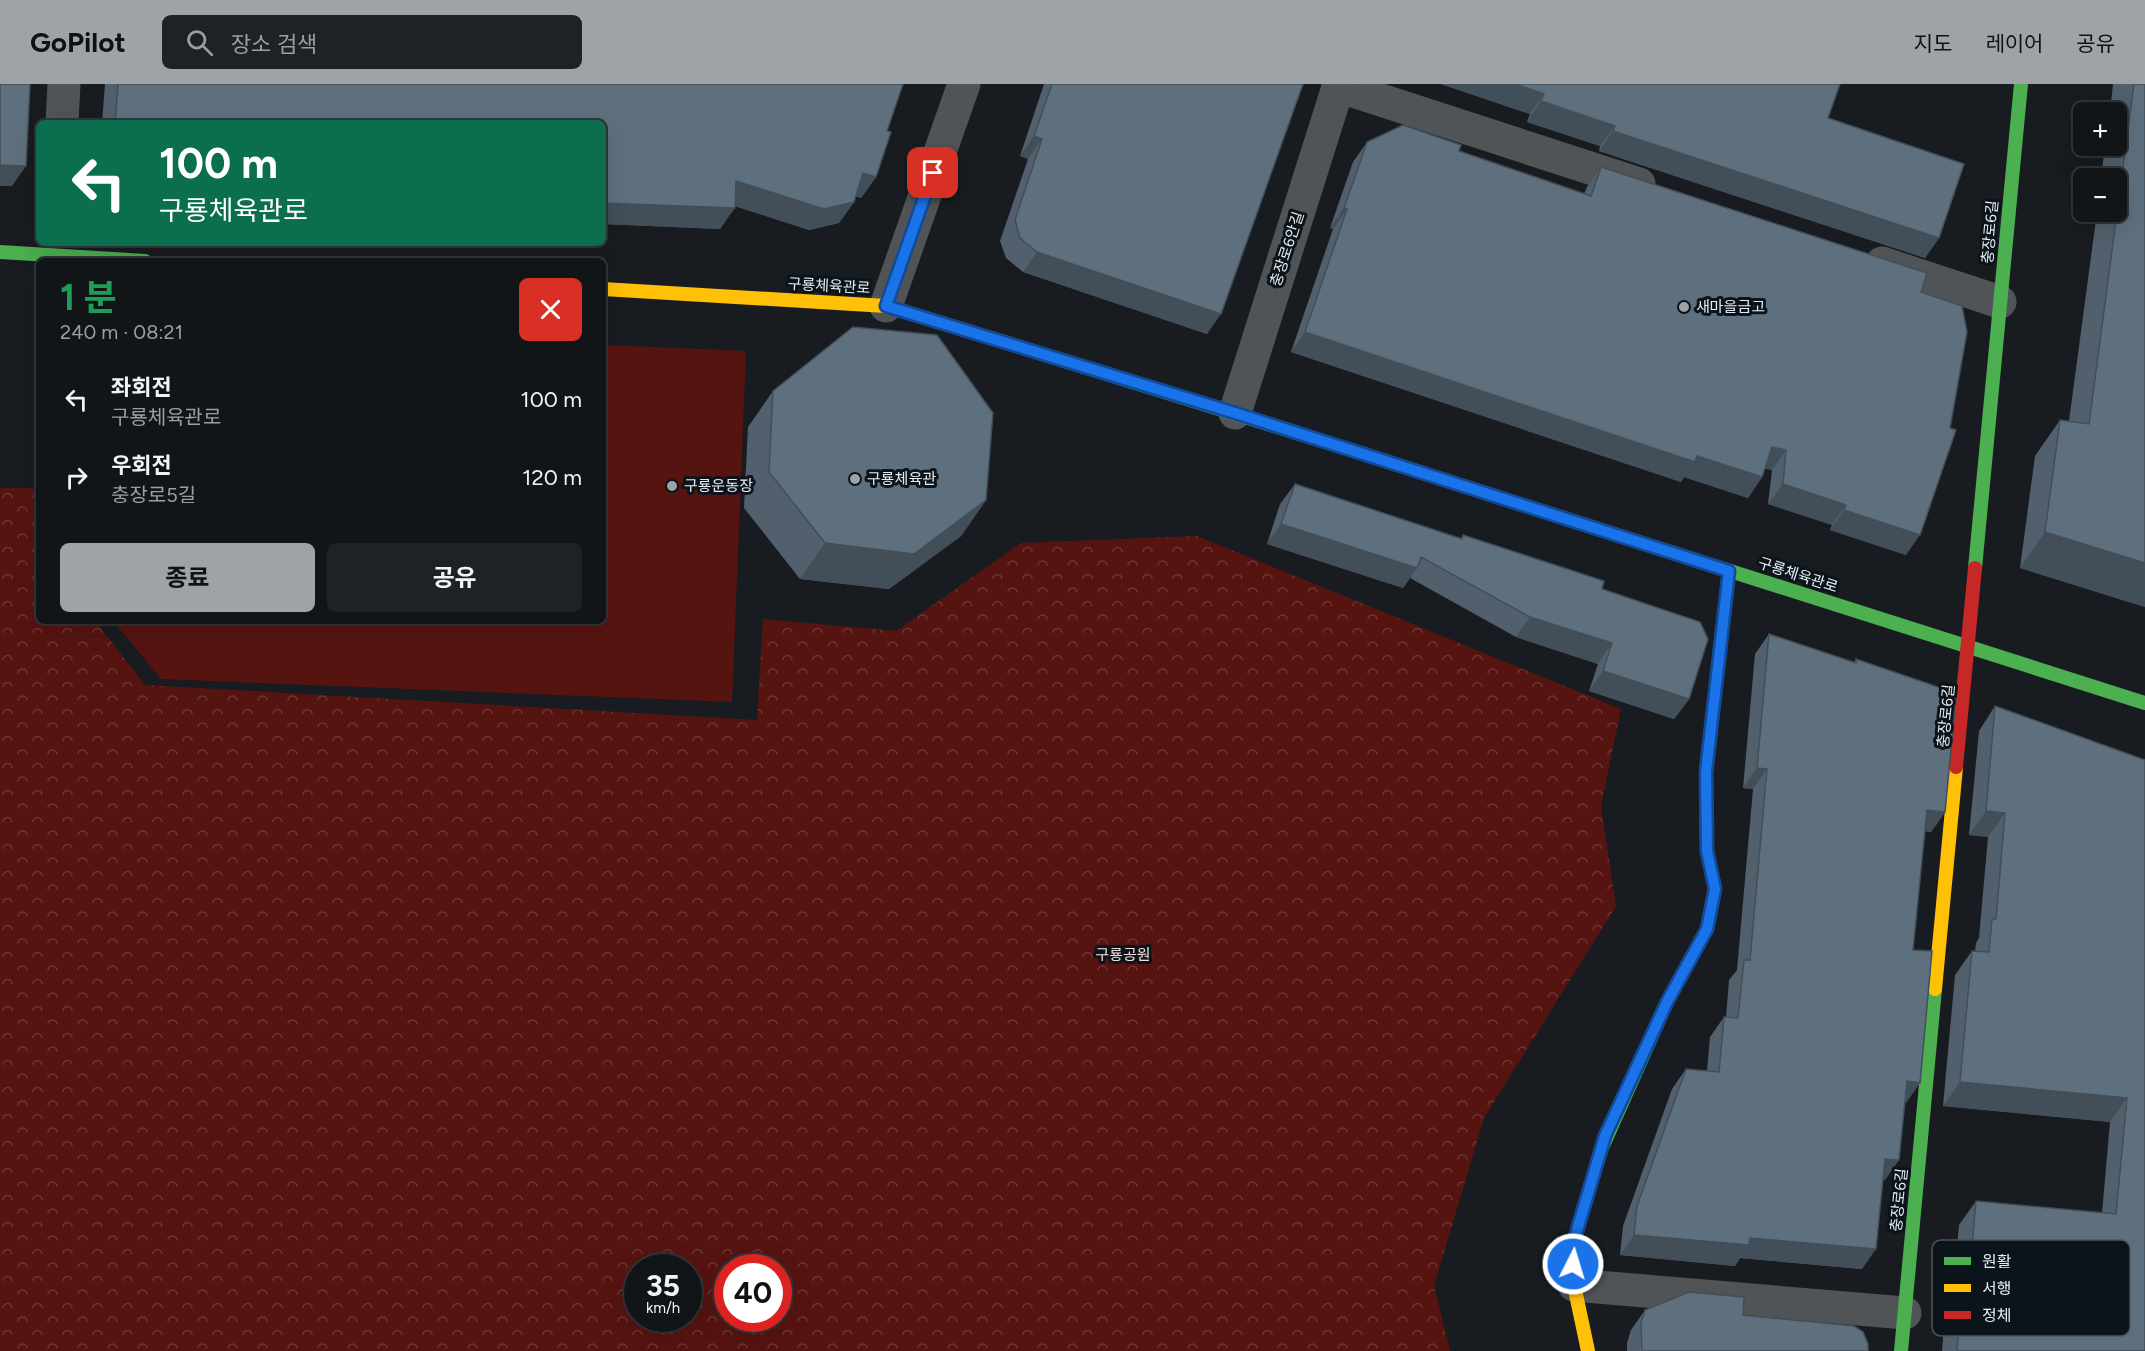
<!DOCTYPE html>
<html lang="ko">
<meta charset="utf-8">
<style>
:root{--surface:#121518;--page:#1f2225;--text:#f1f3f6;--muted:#9c9fa2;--line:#313437;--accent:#9ea3a8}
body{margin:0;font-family:Figtree,"Noto Sans KR",sans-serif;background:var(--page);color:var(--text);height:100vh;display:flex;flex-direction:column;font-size:22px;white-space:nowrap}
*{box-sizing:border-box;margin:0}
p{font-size:20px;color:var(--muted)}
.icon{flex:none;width:33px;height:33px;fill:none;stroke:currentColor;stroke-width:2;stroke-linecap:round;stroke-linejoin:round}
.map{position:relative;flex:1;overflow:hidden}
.side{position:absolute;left:36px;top:174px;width:570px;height:366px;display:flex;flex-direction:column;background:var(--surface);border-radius:9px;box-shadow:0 6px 24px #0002,0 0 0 2px var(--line)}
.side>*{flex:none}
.guide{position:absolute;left:36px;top:36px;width:570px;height:126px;border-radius:9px;box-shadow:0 6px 24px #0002,0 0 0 2px var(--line);background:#0b6e4f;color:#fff;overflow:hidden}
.tools{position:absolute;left:2073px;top:18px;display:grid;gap:12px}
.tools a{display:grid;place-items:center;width:54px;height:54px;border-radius:9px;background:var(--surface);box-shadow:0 6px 24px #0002,0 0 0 2px var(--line);font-size:30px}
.speed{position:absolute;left:624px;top:1170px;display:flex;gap:12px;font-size:30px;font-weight:700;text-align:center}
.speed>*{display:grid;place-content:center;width:78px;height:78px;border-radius:50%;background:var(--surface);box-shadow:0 6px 24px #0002,0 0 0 2px var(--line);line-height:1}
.speed small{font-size:15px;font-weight:400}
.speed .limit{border:9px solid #d22;background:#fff;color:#111}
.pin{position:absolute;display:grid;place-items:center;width:51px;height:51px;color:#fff;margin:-26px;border-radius:12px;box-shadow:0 3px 9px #0006}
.me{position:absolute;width:66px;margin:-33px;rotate:5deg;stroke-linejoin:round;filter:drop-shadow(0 0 4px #0008)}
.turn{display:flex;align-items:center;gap:21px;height:126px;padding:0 24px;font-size:27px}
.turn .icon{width:78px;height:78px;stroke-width:2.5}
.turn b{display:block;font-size:42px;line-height:51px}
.round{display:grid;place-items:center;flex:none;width:63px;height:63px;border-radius:9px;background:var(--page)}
.overview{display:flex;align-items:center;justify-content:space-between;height:102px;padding:0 24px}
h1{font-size:36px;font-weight:700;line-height:45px;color:#1e9e55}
.action{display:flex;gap:12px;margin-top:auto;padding:12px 24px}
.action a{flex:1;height:69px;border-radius:9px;background:var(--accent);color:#111;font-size:24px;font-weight:700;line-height:69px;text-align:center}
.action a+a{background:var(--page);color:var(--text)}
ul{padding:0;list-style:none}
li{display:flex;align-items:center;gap:18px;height:78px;padding:0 24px}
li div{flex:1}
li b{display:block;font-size:22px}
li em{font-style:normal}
header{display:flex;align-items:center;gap:36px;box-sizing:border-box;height:84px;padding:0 30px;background:var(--accent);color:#111}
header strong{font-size:28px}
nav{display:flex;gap:33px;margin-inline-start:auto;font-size:21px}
.search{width:420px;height:54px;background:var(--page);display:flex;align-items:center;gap:15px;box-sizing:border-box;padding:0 21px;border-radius:9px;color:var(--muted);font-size:22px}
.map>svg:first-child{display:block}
.park{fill:url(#park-crowns);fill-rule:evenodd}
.pitch{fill:#561411}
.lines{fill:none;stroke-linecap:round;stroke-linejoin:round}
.street{stroke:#505457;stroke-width:33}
.fast{stroke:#4caf50;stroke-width:14}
.slow{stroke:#ffc107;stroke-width:14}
.jam{stroke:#c62828;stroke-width:14}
.wall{fill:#51606c}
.shaded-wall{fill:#424e58}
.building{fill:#5e707e;stroke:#424e58;stroke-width:1.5}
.route-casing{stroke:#114b97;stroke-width:15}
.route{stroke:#1a73e8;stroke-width:10}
.poi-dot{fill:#9ea3a8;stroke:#0b141b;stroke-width:2}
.labels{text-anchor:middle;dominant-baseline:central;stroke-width:6;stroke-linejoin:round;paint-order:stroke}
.street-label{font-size:15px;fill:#e6ecf1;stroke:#0b141b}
.poi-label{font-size:15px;fill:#e6ecf1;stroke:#0b141b;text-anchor:start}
.park-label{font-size:15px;fill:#f6dbd7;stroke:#0b141b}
.key{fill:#0b141b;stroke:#4d555b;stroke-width:1.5}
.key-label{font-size:16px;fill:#e6ecf1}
</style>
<header>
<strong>GoPilot</strong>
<div class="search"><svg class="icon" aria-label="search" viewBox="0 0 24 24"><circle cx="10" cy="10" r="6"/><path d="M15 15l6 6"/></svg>장소 검색</div>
<nav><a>지도</a><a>레이어</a><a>공유</a></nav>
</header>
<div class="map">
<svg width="2145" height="1267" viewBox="0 0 2145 1267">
<defs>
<pattern id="park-crowns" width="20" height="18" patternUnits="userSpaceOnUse" patternTransform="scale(1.5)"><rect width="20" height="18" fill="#561411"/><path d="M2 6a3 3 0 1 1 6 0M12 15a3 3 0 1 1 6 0" fill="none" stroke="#6e3634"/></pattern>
</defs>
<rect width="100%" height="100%" fill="#181c20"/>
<path class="park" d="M0 404H39V537H95L145 601 757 636 763 535 896 547 1021 459 1197 452 1621 625 1601 722 1616 822 1484 1034 1434 1202 1450 1267H0ZM638 1184H688V1234H638ZM728 1184H778V1234H728Z"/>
<polygon class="pitch" points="603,261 746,267 732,618 161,595 113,537 603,537"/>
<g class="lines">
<g class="street">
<polyline points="1338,2 1639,100"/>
<polyline points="62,39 64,0"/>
<polyline points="1882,179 2000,218"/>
<polyline points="886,222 964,0"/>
<polyline points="1235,329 1339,0"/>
<polyline points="1574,1201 1905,1229"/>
</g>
<g class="fast">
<polyline points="0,168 145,177"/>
<polyline points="1007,259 1364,370"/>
<polyline points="1526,422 2145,619"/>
<polyline points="1975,484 2021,0"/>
<polyline points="1601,1066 1667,918 1707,845 1715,805 1707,767 1706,688 1729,487"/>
<polyline points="1901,1267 1935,905"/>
</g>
<g class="slow">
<polyline points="603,205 886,222 1007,259"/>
<polyline points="1935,905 1956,683"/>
<polyline points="1588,1267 1574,1201 1573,1160 1601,1066"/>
</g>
<g class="jam">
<polyline points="1364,370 1526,422"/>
<polyline points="1956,683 1975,484"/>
</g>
</g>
<g class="wall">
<polygon points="105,0 903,0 887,47 876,93 861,114 856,112 854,118 839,139 809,146 735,122 720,145 603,140 603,39 102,39"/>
<polygon points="1044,0 1303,0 1207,250 1023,188 1006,174 1000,157 1028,75 1020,72"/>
<polygon points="1441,0 1828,34 1939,154 1925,174 1599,67 1600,62 1527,38 1530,30"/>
<polygon points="2113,0 2145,0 2145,523 2020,484 2035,372 2060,336 2069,337 2097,128 2116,128 2116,94 2101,94 2105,62 2116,62 2116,28 2110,28"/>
<polygon points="1367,58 1459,67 1584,110 1587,103 1601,83 1921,208 1906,471 1830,446 1832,441 1768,420 1772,386 1765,384 1762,393 1748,414 1684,393 1681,398 1291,268 1333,145 1330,144 1353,78"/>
<polygon points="773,307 986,416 961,452 889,505 800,495 744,424 748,343"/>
<polygon points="1295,400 1461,454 1463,451 1602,505 1689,615 1674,635 1589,607 1598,580 1516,553 1410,494 1403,504 1267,460 1280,420"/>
<polygon points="1769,550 1854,578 1856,575 1945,728 1931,748 1925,747 1913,866 1920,999 1905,1019 1885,1096 1883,1096 1862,1185 1740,1174 1735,1182 1620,1171 1623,1142 1672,1005 1686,985 1707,987 1710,953 1724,933 1726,933 1729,896 1737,886 1753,705 1743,704 1755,570"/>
<polygon points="1995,622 2143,675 2145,1267 1942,1267 1944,1240 1951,1230 1959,1141 1976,1117 2102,1129 2110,1038 1943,1022 1955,891 1972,867 1975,867 1976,859 1979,854 1988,753 1969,751 1979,647"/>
<polygon points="1645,1226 1743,1231 1868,1267 1627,1267 1627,1259 1631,1246"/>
</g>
<g class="shaded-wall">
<polygon points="1441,0 1515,0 1544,10 1530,30"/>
<polygon points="1541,17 1615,42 1600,62 1527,38"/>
<polygon points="1613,47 1939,154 1925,174 1599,67"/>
<polygon points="1034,52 1042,55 1028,75 1020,72"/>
<polygon points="0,81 26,82 12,102 0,102"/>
<polygon points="863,89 876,93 861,114 849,110"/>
<polygon points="736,97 854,118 839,139 809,146 722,118"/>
<polygon points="603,119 735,124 720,145 603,140"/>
<polygon points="1344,124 1347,125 1333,145 1330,144"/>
<polygon points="1037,168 1221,230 1207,250 1023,188"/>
<polygon points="1305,248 1697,372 1762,393 1748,414 1684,393 1681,398 1291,268"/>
<polygon points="1772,363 1786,366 1772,386 1758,383"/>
<polygon points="1783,400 1846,421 1832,441 1768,420"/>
<polygon points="986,416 961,452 889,505 800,495 825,459"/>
<polygon points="1844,426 1920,451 1906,471 1830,446"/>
<polygon points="1281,440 1417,484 1403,504 1267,460"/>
<polygon points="2045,448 2145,479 2145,523 2020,484"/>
<polygon points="1530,533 1612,559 1598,580 1516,553"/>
<polygon points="1603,587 1689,615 1674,635 1589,607"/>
<polygon points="1757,684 1767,685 1753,705 1743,704"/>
<polygon points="1927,726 1945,728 1931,748 1913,746"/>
<polygon points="1986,727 2005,729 1988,753 1969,751"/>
<polygon points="1907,997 1920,999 1906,1019 1893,1017"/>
<polygon points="1960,998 2127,1014 2110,1038 1943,1022"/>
<polygon points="1885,1075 1899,1076 1885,1096 1871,1095"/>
<polygon points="1634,1151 1750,1154 1876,1165 1862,1185 1740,1174 1735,1182 1620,1171"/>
</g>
<g class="building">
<polygon points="0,0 30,0 26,82 0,81"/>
<polygon points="118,0 903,0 887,47 891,48 876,93 863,89 854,118 824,125 736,97 735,124 603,119 603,39 115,39"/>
<polygon points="1052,0 1303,0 1221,230 1037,168 1020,154 1015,136 1042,55 1034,52"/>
<polygon points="1515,0 1840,0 1828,34 1964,80 1939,154 1613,47 1615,42 1541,17 1544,10"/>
<polygon points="2134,0 2145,0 2145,479 2045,448 2060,336 2089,340"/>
<polygon points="1403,41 1461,61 1459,67 1591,112 1601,83 1927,189 1921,208 1962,222 1967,248 1950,344 1956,346 1920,451 1844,426 1846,421 1783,400 1786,366 1772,363 1762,393 1697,372 1695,378 1305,248 1347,125 1344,124 1367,58"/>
<polygon points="853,243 937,251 993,329 986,416 914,470 825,459 769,388 773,307"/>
<polygon points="1295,400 1462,455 1463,451 1604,497 1602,505 1700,538 1708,555 1689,615 1603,587 1612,559 1530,533 1421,473 1417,484 1281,440"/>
<polygon points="1769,550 1856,579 1856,575 1944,605 1943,609 1956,613 1945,728 1927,726 1913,866 1932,867 1920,999 1907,997 1899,1076 1885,1075 1876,1165 1750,1154 1749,1161 1634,1151 1637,1122 1686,985 1719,988 1724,933 1738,934 1744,876 1750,876 1767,685 1757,684"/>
<polygon points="1995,622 2145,676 2145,1267 1957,1267 1961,1216 1967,1216 1976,1117 2116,1130 2127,1014 1960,998 1972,867 1989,868 1992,835 1996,835 2005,729 1986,727"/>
<polygon points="1689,1208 1744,1213 1743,1231 1854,1242 1863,1248 1868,1260 1868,1267 1642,1267 1641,1239 1645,1226"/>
</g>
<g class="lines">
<defs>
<polyline id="route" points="933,89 886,222 1235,329 1729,487 1706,688 1707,767 1715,805 1707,845 1667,918 1605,1052 1573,1160 1573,1180"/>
</defs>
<use href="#route" class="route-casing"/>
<use href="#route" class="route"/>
</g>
<g class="poi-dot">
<circle cx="1684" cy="223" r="6"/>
<circle cx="855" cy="395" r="6"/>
<circle cx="672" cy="402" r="6"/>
</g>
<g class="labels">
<g class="street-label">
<text transform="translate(1990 148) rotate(-85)">충장로6길</text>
<text transform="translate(1287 165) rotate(-72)">충장로6안길</text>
<text transform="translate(829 202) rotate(3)">구룡체육관로</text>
<text transform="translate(1798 491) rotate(18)">구룡체육관로</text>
<text transform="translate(1946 632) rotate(-84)">충장로6길</text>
<text transform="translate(1899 1116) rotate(-84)">충장로6길</text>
</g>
<g class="poi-label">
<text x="1696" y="223">새마을금고</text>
<text x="867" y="395">구룡체육관</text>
<text x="684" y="402">구룡운동장</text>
</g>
<g class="park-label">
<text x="1123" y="871">구룡공원</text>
</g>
</g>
<rect x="1932" y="1156" width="198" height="96" rx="9" class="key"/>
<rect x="1944" y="1173" width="27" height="8" fill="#4caf50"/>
<rect x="1944" y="1200" width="27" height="8" fill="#ffc107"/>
<rect x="1944" y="1227" width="27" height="8" fill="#c62828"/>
<g class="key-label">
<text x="1982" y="1183">원활</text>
<text x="1982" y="1210">서행</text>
<text x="1982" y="1237">정체</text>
</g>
</svg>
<div class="tools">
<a>+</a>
<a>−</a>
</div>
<div class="speed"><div>35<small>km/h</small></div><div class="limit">40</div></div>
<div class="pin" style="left:933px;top:89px;background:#d93025"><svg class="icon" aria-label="arrive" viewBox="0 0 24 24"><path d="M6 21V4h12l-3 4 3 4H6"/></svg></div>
<svg class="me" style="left:1573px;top:1180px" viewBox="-20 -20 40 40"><circle r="17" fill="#1a73e8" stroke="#fff" stroke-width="3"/><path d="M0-11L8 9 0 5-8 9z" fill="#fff"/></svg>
<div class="guide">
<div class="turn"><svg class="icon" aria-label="left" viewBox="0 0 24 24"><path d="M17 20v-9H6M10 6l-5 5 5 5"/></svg><div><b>100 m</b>구룡체육관로</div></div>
</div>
<section class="side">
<div class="overview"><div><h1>1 분</h1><p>240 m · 08:21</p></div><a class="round" style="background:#d93025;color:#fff"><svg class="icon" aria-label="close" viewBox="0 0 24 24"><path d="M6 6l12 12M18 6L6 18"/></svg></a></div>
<ul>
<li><svg class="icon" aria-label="left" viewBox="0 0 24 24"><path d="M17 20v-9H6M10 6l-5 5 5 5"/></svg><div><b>좌회전</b><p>구룡체육관로</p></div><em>100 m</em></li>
<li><svg class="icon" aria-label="right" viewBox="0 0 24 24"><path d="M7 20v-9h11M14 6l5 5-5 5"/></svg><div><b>우회전</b><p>충장로5길</p></div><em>120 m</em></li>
</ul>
<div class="action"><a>종료</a><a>공유</a></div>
</section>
</div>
